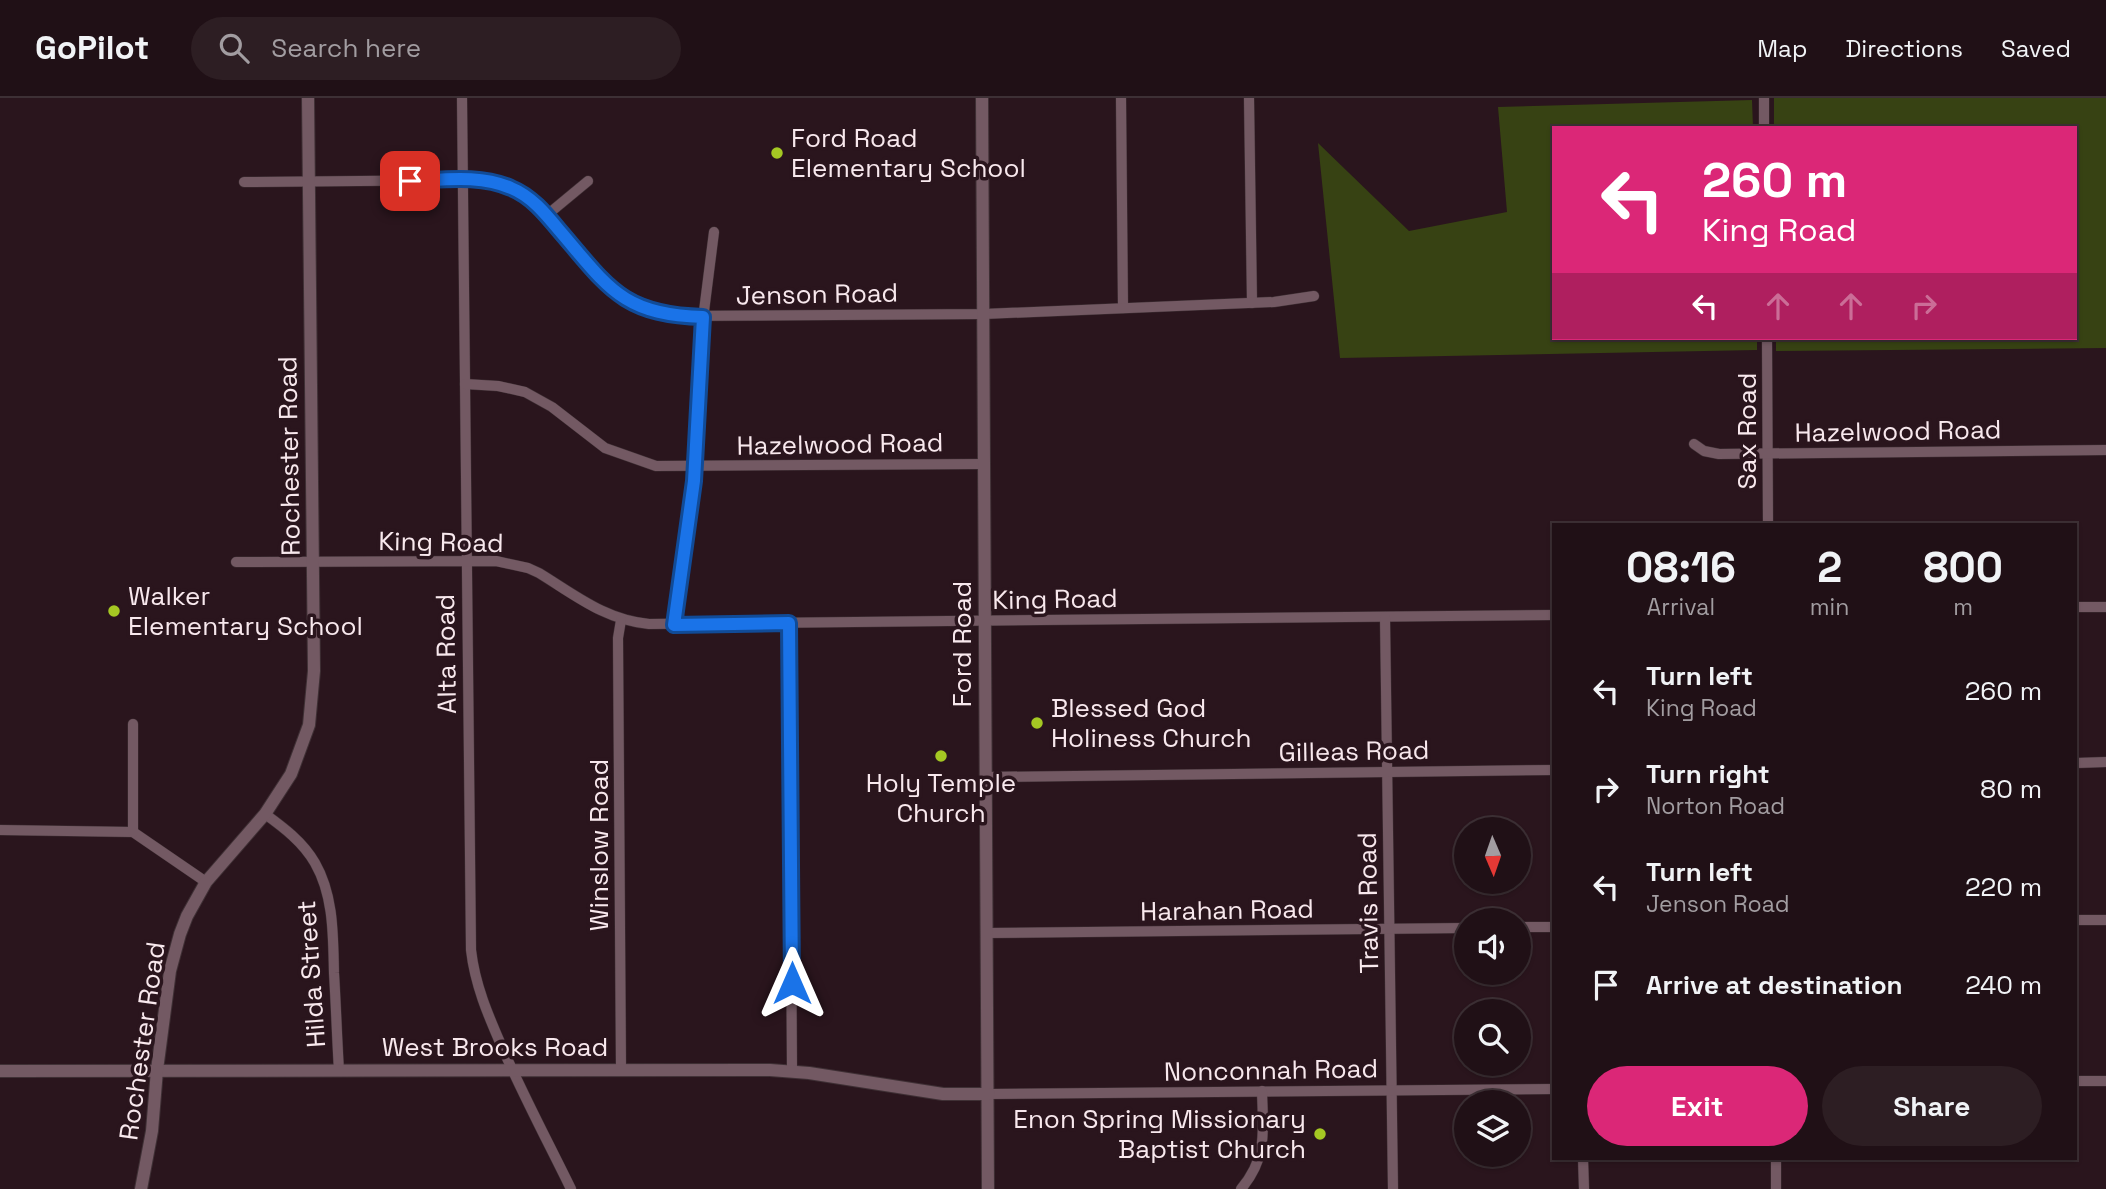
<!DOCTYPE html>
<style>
:root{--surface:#201016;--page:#2d1e23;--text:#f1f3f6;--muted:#a29da1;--line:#3d3035;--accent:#db2777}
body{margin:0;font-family:"Space Grotesk",sans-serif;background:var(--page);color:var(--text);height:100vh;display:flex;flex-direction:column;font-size:26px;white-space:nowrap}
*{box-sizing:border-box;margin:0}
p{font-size:23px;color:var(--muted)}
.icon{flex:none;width:38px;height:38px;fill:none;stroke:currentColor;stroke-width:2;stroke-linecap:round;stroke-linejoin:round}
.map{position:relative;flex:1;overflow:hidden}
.sheet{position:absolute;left:1552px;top:425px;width:525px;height:637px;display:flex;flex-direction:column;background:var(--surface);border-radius:0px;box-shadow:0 2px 5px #0004,0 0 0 2px var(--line)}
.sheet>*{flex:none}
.top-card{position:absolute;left:1552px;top:28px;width:525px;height:214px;border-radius:0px;box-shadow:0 2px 5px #0004,0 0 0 2px var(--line);background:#db2777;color:#fff;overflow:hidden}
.needle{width:46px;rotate:178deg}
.fabs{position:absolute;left:1454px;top:719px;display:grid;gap:14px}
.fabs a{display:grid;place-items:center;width:77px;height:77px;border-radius:50%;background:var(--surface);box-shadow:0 2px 5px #0004,0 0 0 2px var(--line);font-size:35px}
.pin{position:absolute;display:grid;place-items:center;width:60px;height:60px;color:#fff;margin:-30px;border-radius:14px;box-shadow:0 4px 10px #0006}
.me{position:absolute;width:77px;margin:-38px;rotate:0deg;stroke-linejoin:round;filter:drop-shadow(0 0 5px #0008)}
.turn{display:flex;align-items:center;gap:24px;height:147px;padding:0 35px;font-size:32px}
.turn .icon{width:91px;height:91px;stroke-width:2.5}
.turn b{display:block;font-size:49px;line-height:60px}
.lanes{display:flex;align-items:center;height:66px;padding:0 35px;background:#0003;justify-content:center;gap:35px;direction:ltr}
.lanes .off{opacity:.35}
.eta{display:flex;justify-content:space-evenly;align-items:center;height:119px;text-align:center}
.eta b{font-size:42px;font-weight:600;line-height:49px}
.primary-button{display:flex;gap:14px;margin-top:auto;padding:14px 35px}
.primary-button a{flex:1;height:80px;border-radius:42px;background:var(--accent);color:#fff;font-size:28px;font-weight:600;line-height:80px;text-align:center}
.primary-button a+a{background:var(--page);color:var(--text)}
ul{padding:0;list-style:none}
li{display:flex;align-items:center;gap:21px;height:98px;padding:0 35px}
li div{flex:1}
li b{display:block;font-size:26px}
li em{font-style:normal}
header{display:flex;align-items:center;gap:42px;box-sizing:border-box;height:98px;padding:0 35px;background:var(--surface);border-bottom:2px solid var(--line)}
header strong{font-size:33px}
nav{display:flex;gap:38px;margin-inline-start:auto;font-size:24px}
.search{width:490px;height:63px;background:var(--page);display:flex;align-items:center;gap:18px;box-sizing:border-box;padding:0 24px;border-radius:38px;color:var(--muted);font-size:26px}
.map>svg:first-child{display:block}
.green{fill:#374213}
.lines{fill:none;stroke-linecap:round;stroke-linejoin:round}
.minor-casing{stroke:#3f3035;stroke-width:11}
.tertiary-casing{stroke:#3f3035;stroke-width:14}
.minor{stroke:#735963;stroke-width:10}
.tertiary{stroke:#735963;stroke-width:12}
.route-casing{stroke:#114b97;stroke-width:18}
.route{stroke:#1a73e8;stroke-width:12}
.poi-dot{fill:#a5c823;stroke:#2a151d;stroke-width:2.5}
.labels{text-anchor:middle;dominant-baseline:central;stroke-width:7;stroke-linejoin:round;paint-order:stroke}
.poi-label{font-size:26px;fill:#f8e8ed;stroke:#2a151d;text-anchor:start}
.street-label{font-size:26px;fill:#f8e8ed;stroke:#2a151d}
</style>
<header>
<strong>GoPilot</strong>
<div class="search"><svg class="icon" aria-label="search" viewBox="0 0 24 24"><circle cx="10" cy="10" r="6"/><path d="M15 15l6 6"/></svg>Search here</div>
<nav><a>Map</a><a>Directions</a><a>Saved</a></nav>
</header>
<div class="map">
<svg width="2106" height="1091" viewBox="0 0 2106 1091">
<rect width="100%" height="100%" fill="#2a151d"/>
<g class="green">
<polygon points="1774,0 2106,0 2106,250 1776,253 1776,240 2076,240 2076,30 1774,30"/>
<polygon points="1752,2 1753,30 1554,30 1554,240 1757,240 1757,252 1340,260 1318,45 1409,133 1507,114 1498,9"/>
</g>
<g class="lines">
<defs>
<g id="minor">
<path d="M462 0 471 852C475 887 488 917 502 949 523 997 548 1044 571 1091"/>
<polyline points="1121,0 1123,210"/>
<polyline points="1249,0 1252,205"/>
<polyline points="1764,0 1764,30"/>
<polyline points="244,84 463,82 501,86 515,91 534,104 616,195 643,210 672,218 984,216 1274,204 1314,198"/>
<polyline points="547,117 588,83"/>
<polyline points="1767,240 1768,427"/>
<polyline points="465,286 498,288 525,294 552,309 605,350 656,368 984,366"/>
<polyline points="1694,346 1704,353 1719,356 2106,352"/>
<path d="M236 464 496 463 528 470 539 475C575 497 605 522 649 526L1554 517"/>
<polyline points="2076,509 2106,509"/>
<polyline points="1385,519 1393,1091"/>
<polyline points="789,525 792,973"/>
<polyline points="674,527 694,383 702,229 714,134"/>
<polyline points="2076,665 2106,664"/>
<polyline points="986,679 1554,672"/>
<path d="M265 716C283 729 303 744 315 765 334 798 333 838 334 875 336 908 337 940 339 973"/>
<polyline points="0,732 133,734 206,784"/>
<polyline points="133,734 133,626"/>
<polyline points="2076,822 2106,822"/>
<polyline points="1519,829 1554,829"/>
<polyline points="987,835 1466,830"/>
<polyline points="621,972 618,540 621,522"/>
<polyline points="2076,983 2106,983"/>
<polyline points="989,996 1554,991"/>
<polyline points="1583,1060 1584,1091"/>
<polyline points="1776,1060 1776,1091"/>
<path d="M1241 1091C1268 1059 1263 1032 1262 993"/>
</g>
<g id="tertiary">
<polyline points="982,0 988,1091"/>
<polyline points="0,973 770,972 809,975 943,996 989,996"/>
<polyline points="141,1091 152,1033 157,972 170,873 180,836 187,818 206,784 265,716 291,676 309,627 314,573 308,0"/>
</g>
</defs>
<use href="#minor" class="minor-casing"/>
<use href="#tertiary" class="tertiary-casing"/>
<use href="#minor" class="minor"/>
<use href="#tertiary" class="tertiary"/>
</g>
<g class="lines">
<defs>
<path id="route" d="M410 83C442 82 480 76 511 90 531 98 545 115 559 132 608 189 622 217 703 219L694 383 674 527 789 525 792 885"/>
</defs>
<use href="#route" class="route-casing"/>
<use href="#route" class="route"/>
</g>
<g class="poi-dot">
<circle cx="777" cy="55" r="7"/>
<circle cx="114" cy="513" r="7"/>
<circle cx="1037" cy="625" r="7"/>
<circle cx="941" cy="658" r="7"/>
<circle cx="1320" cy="1036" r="7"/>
</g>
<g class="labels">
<g class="poi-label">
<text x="791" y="40">Ford Road<tspan x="791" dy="30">Elementary School</tspan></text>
<text x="128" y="498">Walker<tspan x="128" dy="30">Elementary School</tspan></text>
<text x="1051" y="610">Blessed God<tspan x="1051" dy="30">Holiness Church</tspan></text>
<text x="941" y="685" text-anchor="middle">Holy Temple<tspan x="941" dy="30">Church</tspan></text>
<text x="1306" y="1021" text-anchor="end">Enon Spring Missionary<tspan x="1306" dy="30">Baptist Church</tspan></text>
</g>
<g class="street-label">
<text transform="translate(817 196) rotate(-1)">Jenson Road</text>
<text transform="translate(1747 333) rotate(-90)">Sax Road</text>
<text transform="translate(1898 333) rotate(-1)">Hazelwood Road</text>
<text transform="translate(840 346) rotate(-1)">Hazelwood Road</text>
<text transform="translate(289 358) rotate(-91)">Rochester Road</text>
<text transform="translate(441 444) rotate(1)">King Road</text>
<text transform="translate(1055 501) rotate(-1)">King Road</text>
<text transform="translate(962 546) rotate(-90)">Ford Road</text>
<text transform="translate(446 556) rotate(-91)">Alta Road</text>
<text transform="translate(1354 653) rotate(-1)">Gilleas Road</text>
<text transform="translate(599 747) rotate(-90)">Winslow Road</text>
<text transform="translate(1368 805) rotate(-91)">Travis Road</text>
<text transform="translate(1227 812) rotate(-1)">Harahan Road</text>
<text transform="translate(311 876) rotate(-94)">Hilda Street</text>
<text transform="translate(142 943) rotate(-82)">Rochester Road</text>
<text x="495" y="949">West Brooks Road</text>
<text transform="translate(1271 972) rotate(-1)">Nonconnah Road</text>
</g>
</g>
</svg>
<div class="fabs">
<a><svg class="needle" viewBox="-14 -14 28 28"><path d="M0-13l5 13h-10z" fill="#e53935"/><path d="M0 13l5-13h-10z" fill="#a29da1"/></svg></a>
<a><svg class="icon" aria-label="sound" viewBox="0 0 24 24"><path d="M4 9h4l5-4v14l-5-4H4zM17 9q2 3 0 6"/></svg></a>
<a><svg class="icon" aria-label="search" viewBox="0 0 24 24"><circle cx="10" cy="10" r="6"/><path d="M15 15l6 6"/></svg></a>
<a><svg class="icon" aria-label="layers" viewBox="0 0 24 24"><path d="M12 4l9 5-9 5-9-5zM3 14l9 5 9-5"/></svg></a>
</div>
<div class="pin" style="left:410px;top:83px;background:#d93025"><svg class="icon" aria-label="arrive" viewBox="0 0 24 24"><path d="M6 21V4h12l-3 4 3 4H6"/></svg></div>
<svg class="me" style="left:792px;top:885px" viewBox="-20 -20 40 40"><path d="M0-17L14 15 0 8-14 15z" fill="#1a73e8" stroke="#fff" stroke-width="4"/></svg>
<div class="top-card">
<div class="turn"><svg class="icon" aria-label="left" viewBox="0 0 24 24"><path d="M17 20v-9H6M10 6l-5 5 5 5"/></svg><div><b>260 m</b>King Road</div></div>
<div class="lanes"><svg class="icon" aria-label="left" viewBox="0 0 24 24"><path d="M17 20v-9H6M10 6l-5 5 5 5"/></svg><svg class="icon off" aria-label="ahead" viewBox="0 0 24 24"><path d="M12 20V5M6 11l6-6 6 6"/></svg><svg class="icon off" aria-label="ahead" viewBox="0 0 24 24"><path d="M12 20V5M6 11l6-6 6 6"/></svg><svg class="icon off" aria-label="right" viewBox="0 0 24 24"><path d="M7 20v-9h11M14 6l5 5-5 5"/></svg></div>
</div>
<section class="sheet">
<div class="eta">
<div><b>08:16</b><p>Arrival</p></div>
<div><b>2</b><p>min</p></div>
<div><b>800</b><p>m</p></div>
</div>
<ul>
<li><svg class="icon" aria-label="left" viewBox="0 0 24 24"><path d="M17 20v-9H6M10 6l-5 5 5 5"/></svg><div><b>Turn left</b><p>King Road</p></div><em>260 m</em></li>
<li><svg class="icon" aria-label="right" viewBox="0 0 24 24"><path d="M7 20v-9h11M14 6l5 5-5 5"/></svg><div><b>Turn right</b><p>Norton Road</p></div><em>80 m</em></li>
<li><svg class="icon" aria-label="left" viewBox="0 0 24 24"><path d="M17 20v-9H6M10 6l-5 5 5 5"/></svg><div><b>Turn left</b><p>Jenson Road</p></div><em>220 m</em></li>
<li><svg class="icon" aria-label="arrive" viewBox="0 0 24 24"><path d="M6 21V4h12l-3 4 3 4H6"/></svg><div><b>Arrive at destination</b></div><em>240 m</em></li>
</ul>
<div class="primary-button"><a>Exit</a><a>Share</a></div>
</section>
</div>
